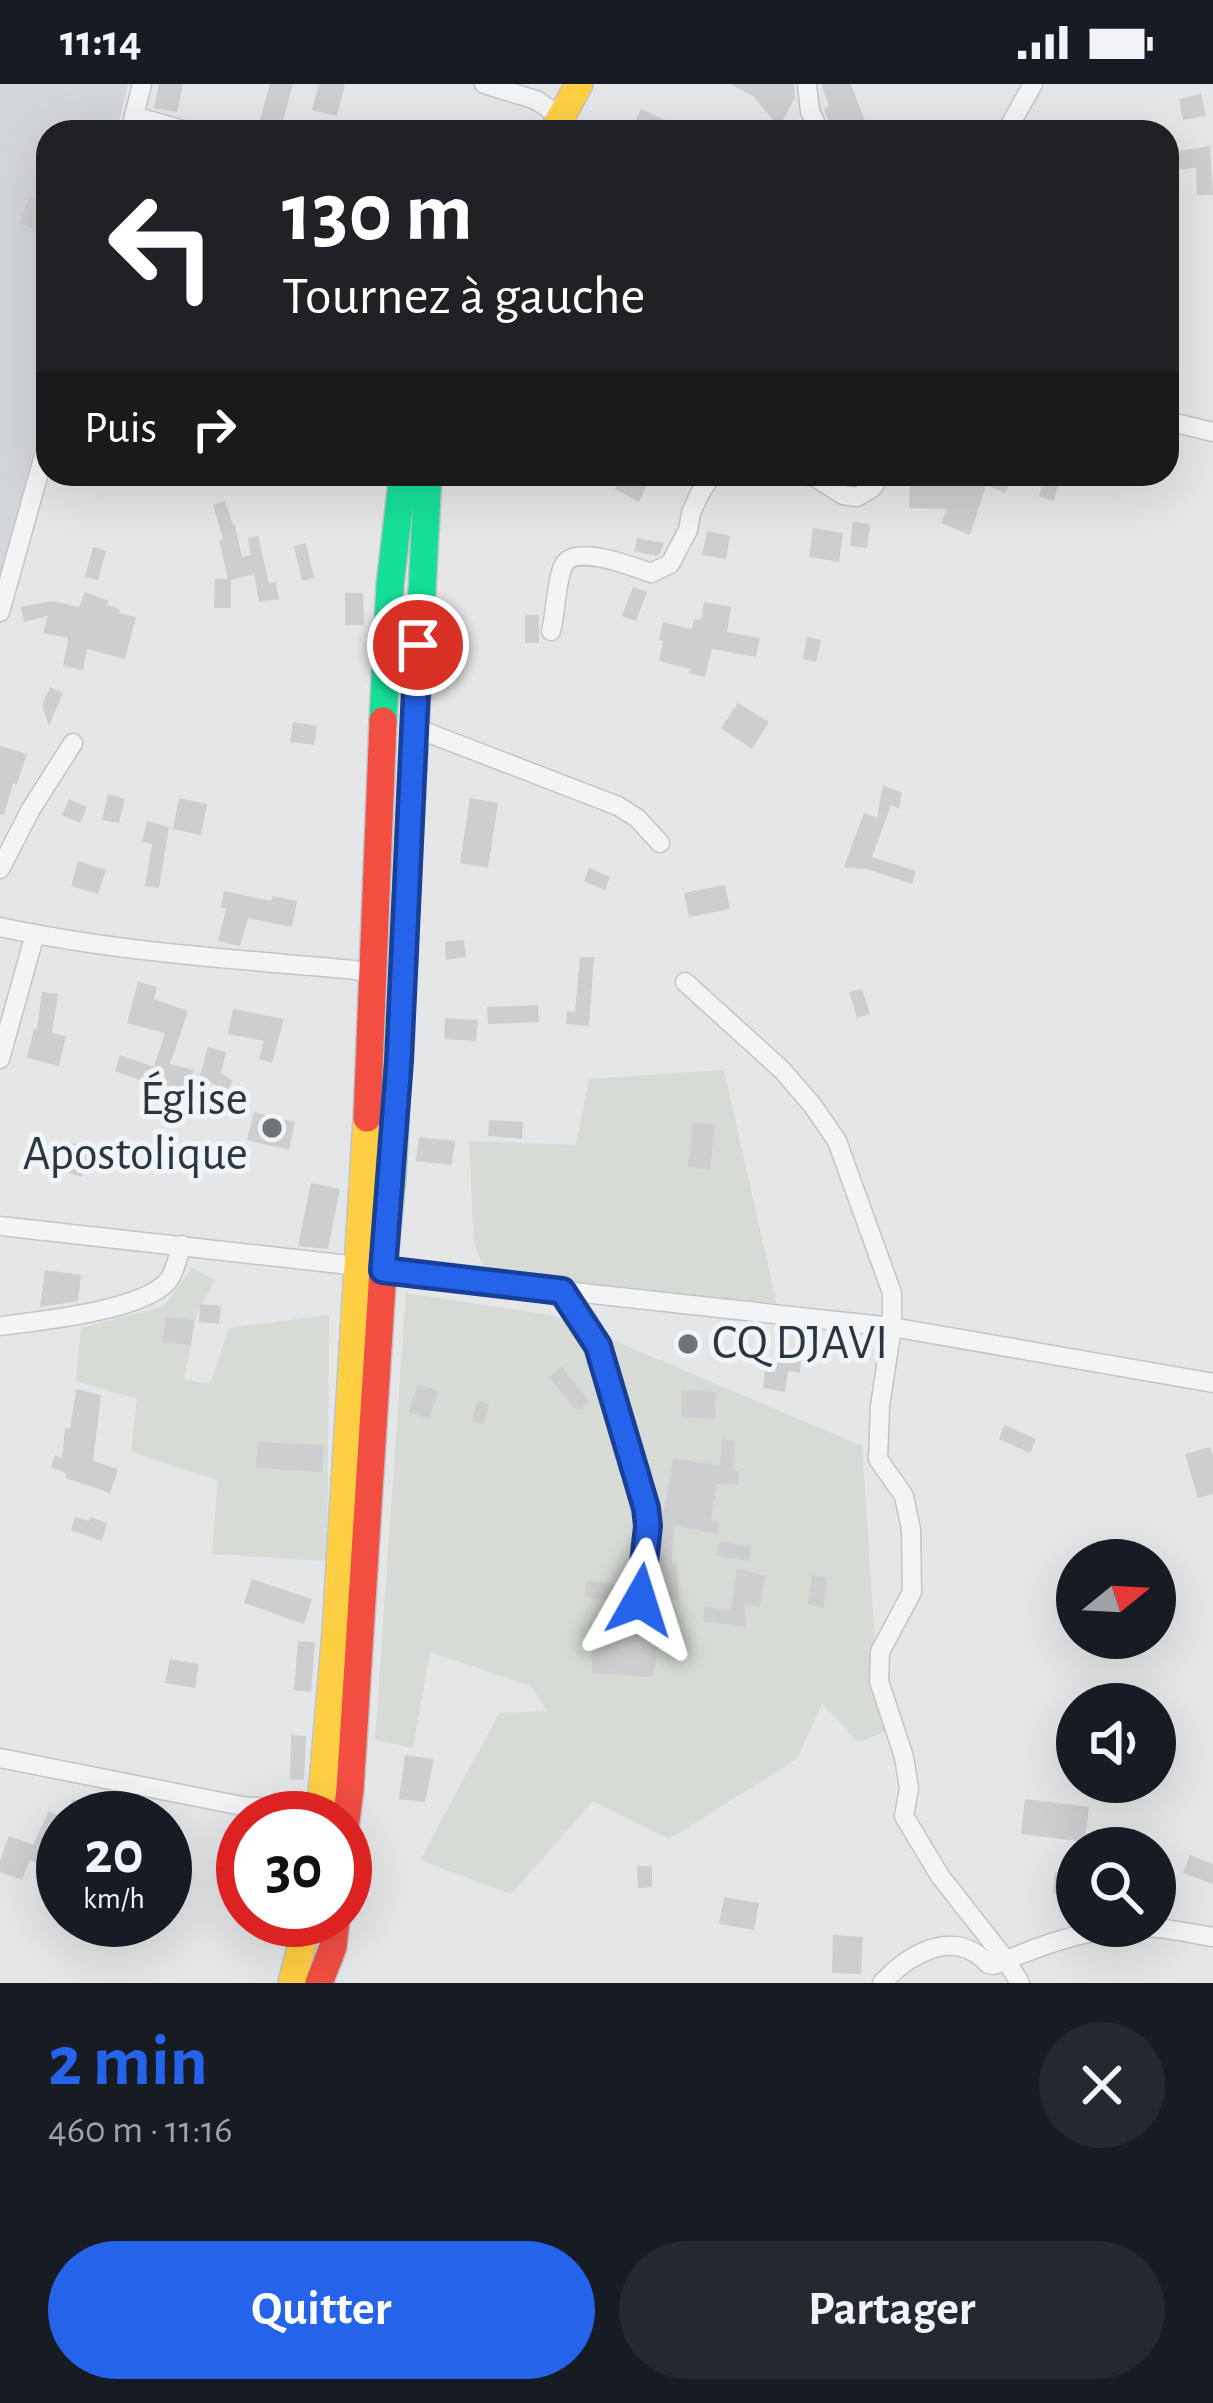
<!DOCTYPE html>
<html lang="fr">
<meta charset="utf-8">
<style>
:root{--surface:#171b24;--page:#242831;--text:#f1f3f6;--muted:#9ea1a6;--accent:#2563eb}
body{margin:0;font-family:"Alegreya Sans",sans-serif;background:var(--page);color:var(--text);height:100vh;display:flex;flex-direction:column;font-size:45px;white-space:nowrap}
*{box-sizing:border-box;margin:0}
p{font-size:39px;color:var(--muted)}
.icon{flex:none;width:66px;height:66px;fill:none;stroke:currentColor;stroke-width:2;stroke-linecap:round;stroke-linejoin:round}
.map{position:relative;height:1899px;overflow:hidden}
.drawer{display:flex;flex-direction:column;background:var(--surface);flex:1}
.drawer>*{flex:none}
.top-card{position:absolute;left:36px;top:36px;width:1143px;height:366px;border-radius:36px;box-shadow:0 12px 48px #0002;background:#202124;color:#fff;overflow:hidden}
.needle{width:78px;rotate:72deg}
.buttons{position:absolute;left:1056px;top:1455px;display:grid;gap:24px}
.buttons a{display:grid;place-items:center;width:120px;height:120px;border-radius:50%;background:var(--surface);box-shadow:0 12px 48px #0002;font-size:60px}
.speed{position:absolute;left:36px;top:1707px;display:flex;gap:24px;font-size:60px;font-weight:700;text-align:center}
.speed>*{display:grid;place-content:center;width:156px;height:156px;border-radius:50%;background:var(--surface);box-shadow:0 12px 48px #0002;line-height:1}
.speed small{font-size:30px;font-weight:400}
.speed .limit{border:18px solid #d22;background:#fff;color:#111}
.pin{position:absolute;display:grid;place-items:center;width:102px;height:102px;color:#fff;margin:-51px;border:6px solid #fff;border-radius:50%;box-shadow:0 3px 12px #0007}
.me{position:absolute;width:132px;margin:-66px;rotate:6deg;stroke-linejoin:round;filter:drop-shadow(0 0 9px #0008)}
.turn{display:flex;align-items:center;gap:42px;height:252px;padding:0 48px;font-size:54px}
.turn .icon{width:156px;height:156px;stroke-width:2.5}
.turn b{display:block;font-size:84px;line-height:102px}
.then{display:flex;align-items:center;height:114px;padding:0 48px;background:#0003;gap:24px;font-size:45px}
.round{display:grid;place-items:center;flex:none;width:126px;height:126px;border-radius:63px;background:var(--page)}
.head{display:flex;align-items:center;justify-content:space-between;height:204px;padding:0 48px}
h1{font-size:72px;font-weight:700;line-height:90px;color:var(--accent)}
.action{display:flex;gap:24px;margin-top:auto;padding:24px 48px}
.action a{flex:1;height:138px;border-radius:72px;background:var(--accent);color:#fff;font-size:48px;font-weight:700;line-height:138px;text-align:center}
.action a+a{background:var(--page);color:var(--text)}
.status{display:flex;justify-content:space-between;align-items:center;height:84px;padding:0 60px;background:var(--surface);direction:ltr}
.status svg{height:33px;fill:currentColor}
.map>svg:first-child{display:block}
.built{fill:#d3d6db}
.green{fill:#d6dbd5}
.building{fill:#ccced0}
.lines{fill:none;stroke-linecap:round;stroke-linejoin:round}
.street-casing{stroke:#c2c4c6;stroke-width:21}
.fast-casing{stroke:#c1c3c5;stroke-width:30}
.slow-casing{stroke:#c1c3c5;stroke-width:30}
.jam-casing{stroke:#c1c3c5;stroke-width:30}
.street{stroke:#f3f4f5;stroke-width:18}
.fast{stroke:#16e098;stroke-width:27}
.slow{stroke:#ffcf43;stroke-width:27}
.jam{stroke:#f24e42;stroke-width:27}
.route-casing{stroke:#184099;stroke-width:30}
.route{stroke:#2563eb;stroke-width:21}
.poi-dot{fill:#6c747b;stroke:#f2f5f7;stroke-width:4.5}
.labels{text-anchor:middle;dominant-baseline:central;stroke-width:10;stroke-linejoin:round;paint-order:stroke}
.poi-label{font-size:48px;fill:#2c3640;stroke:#f2f5f7;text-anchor:end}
</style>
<div class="status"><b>11:14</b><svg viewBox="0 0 49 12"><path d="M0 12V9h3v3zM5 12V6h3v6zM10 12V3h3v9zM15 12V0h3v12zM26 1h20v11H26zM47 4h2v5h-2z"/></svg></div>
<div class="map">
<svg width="1213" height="1899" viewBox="0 0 1213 1899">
<rect width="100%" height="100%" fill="#e4e6e8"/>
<polygon class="built" points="0,0 128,0 116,48 48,48 48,311 0,498"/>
<g class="green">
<polygon points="724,986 781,1239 490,1202 474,1159 469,1057 576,1061 589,995"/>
<polygon points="192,1184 215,1196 197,1229 184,1296 210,1300 229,1244 329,1231 327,1477 212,1470 218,1396 131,1368 137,1315 76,1297 81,1244 164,1222"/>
<polygon points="406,1209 556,1232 862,1362 877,1589 885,1648 858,1658 822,1619 797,1675 669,1755 593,1717 511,1810 420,1776 499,1629 547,1627 531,1602 430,1568 413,1664 375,1656"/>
</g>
<g class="building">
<polygon points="159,0 183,0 177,28 154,24"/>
<polygon points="270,0 293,0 281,44 259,38"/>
<polygon points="319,0 345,0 337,32 312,26"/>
<polygon points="730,0 794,0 795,14 779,43 753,12"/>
<polygon points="821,0 851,0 869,48 833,48 824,25 829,21"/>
<polygon points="1201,10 1206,32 1183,36 1179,15"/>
<polygon points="641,25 665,36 660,48 643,48 632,43"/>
<polygon points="1210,62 1213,111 1197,111 1196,84 1174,86 1174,68"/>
<polygon points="30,113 47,120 37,147 19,139"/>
<polygon points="623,390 640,390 650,395 639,418 615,405"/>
<polygon points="953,390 993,390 1010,398 1005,409 986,401 970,451 941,439 947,425 909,424 910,391 952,392"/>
<polygon points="1045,390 1061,390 1054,417 1039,412"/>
<polygon points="225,417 233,441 235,441 242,473 251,471 248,454 258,452 269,499 276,498 279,515 259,518 254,490 231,496 231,524 214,524 215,495 228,495 219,456 223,455 213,421"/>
<polygon points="853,438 870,440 867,464 850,462"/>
<polygon points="813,444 843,449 839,478 809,473"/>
<polygon points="707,447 730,452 726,475 702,471"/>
<polygon points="637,454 664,459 660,470 656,472 634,467"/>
<polygon points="306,459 314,494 302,497 294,462"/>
<polygon points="93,463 106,467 98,496 85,493"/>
<polygon points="633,503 647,508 636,537 622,532"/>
<polygon points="85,508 109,517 107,521 120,525 119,529 136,533 125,575 87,565 83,586 63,582 68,554 43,549 48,532 24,538 21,523 52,517 79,523"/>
<polygon points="345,509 363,509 364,541 345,541"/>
<polygon points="704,518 731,523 727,548 760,554 756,573 712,565 705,593 689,589 691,585 659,577 663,557 659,556 663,538 692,545 694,535 701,536"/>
<rect x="525" y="531" width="14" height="28"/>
<polygon points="807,553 821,556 816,578 803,575"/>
<polygon points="50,603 63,609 49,642 42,622"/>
<polygon points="738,619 769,638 752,665 721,644"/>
<polygon points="293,638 317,642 314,661 290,658"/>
<polygon points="0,662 27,670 17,700 13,699 4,731 0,730"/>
<polygon points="883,701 902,709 899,725 891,721 872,773 916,787 912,800 867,785 844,783 864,729 877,734"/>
<polygon points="108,710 125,715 119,739 102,736"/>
<polygon points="179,714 207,720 201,751 173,745"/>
<polygon points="470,714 498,719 488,784 460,779"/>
<polygon points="69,715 87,723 80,739 62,731"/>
<polygon points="147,737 169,743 159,804 145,802 152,760 142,758"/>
<polygon points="78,777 106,786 98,810 71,802"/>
<polygon points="589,784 610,793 605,806 584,797"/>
<polygon points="725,801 730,825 689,833 684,809"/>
<polygon points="224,807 271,817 273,812 297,817 292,843 248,834 240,862 218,857 226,825 221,823"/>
<polygon points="464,856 466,873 446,876 445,858"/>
<polygon points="580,873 594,873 589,942 566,940 567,927 575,928"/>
<polygon points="138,898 157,903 154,915 188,927 170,980 194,986 180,1023 158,1015 162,1004 115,987 120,971 154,983 165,949 127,939"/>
<polygon points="862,905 870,930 857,934 849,908"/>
<polygon points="42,908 58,910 52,949 66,952 59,982 27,974 34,945 37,945"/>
<polygon points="538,921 539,938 488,940 487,923"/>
<polygon points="233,925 284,935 272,979 259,975 264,957 228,950"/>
<polygon points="445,934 478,936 476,957 444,955"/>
<polygon points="208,963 226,968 221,989 233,997 226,1008 200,991"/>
<polygon points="254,1028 295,1038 289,1066 247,1056"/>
<polygon points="489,1036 523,1038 522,1055 488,1052"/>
<polygon points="693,1038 715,1041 710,1086 688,1083"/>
<polygon points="419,1053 455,1057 452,1081 416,1077"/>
<polygon points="73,1059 90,1065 82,1093 64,1088"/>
<polygon points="311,1099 340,1105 328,1165 298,1162"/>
<polygon points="45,1186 81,1191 78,1217 40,1223"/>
<polygon points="200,1220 221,1222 219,1240 199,1238"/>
<polygon points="165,1233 194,1236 191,1261 163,1258"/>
<polygon points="776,1272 801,1274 800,1289 788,1287 785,1308 763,1304 765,1286 775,1288"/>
<polygon points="561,1282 589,1317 581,1325 575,1325 550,1294"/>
<polygon points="418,1300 438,1307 429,1335 409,1328"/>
<polygon points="76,1305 101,1311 93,1377 118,1385 110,1409 65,1394 66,1389 51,1383 55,1371 62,1374 65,1344 70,1345"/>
<polygon points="682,1306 716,1308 715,1335 681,1333"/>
<polygon points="478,1316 489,1320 484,1341 472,1337"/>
<polygon points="1004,1341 1036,1355 1030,1369 999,1355"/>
<polygon points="722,1355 735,1357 733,1386 739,1387 738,1401 717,1400 711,1436 720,1438 718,1450 674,1441 672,1479 677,1479 679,1516 657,1516 661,1426 664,1427 673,1374 720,1382"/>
<polygon points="258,1358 324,1361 322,1388 256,1384"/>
<polygon points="1210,1363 1213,1372 1213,1410 1198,1414 1185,1370"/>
<polygon points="75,1433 89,1437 90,1433 107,1439 102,1457 71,1446"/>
<polygon points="719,1457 751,1462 749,1477 717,1472"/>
<polygon points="737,1484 765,1492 760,1523 744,1519 746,1543 703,1537 704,1523 731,1526"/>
<polygon points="812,1491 827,1494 824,1524 808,1520"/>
<polygon points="252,1495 312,1515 304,1540 244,1519"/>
<polygon points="586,1497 625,1501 622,1540 660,1546 653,1593 592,1589 591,1558 603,1558 606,1516 585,1513"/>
<polygon points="298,1557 315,1558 311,1608 294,1606"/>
<polygon points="170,1575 199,1580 195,1604 165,1599"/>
<polygon points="291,1651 306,1652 304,1696 290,1695"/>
<polygon points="405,1671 434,1675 425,1718 399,1715"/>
<polygon points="72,1715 126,1730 125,1734 67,1734"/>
<polygon points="1025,1715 1089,1723 1085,1758 1021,1750"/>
<polygon points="49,1727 63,1734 63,1790 30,1776 22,1796 0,1788 0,1777 9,1752 33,1761"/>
<polygon points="165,1765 180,1767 177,1791 165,1789"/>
<polygon points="1190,1771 1213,1780 1213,1800 1183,1789"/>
<polygon points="637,1782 652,1782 652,1803 638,1804"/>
<polygon points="1055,1788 1077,1790 1077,1812 1053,1809"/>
<polygon points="724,1813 759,1819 754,1846 719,1840"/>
<polygon points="833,1851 863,1853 861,1890 832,1889"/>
</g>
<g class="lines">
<defs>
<g id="street">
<polyline points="484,0 536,16 561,33"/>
<polyline points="807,0 810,27 820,48"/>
<polyline points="134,32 190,48"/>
<polyline points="130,48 142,0"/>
<polyline points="1006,48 1033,0"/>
<polyline points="1167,337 1213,348"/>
<polyline points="775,390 813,392 843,411 857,413 872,404 882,390"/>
<polyline points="0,528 48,357"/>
<path d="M551 547C556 530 556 492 565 479 578 461 634 483 651 489L670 480 688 446 691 429 699 411 712 390"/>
<polyline points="413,643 618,722 637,734 660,759"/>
<polyline points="0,785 31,725 73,659"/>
<path d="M0 843C116 868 236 875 354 886L373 890"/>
<polyline points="685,898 782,986 813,1022 837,1057 892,1209 892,1243 880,1322 878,1375 904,1412 911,1445 912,1508 880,1568 879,1597 904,1673 909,1704 904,1732 940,1792 1006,1876 1020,1899"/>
<polyline points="0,975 35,850"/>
<polyline points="0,1142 358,1182"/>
<polyline points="383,1187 892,1243 1213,1299"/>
<polyline points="562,1207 598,1262 647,1424 648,1442 640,1516"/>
<path d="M0 1242C39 1237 142 1227 168 1197 175 1188 178 1172 182 1161"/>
<polyline points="0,1674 242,1722 288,1725"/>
<path d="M882 1899C910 1869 955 1843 988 1880L994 1881C1035 1864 1076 1848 1120 1844 1151 1840 1183 1848 1213 1853"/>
</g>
<g id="fast">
<polyline points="383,637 390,501 403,390"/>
<polyline points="383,1185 392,1094 428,390"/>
</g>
<g id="slow">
<polyline points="553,48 579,0"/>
<polyline points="320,1734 336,1548 367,1034"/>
<polyline points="292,1899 308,1836"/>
</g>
<g id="jam">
<polyline points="367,1034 383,637"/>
<polyline points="345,1744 350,1706 383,1185"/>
<polyline points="319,1899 333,1863 336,1836"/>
</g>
</defs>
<use href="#street" class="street-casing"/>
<use href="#fast" class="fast-casing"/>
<use href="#slow" class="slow-casing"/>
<use href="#jam" class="jam-casing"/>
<use href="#street" class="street"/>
<use href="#fast" class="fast"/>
<use href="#slow" class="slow"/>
<use href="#jam" class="jam"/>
</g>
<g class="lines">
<defs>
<polyline id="route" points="418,561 399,977 383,1186 562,1207 598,1262 646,1424 648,1442 640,1516"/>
</defs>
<use href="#route" class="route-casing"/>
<use href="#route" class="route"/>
</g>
<g class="poi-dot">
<circle cx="272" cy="1044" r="12"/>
<circle cx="688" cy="1260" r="12"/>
</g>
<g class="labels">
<g class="poi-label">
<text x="248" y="1016">Église<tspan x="248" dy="55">Apostolique</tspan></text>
<text x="712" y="1260" text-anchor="start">CQ DJAVI</text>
</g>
</g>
</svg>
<div class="buttons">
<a><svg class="needle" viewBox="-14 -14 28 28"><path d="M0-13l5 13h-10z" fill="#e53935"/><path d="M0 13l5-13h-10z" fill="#9ea1a6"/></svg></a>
<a><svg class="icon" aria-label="sound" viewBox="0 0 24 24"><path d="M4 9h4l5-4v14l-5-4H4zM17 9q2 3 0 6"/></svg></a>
<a><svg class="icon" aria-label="search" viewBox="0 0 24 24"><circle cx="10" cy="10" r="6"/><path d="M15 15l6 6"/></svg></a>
</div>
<div class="speed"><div>20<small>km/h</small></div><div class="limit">30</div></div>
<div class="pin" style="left:418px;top:561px;background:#d93025"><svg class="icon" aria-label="arrive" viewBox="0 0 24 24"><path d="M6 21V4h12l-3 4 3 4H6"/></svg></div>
<svg class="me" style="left:640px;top:1516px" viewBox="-20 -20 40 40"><path d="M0-17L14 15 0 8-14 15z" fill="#2563eb" stroke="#fff" stroke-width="4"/></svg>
<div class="top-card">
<div class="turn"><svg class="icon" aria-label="left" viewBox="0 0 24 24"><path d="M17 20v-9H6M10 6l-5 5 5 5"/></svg><div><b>130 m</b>Tournez à gauche</div></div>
<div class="then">Puis<svg class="icon" aria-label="right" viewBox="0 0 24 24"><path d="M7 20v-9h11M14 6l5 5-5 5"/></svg></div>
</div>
</div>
<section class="drawer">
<div class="head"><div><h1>2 min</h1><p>460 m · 11:16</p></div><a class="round"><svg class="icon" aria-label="close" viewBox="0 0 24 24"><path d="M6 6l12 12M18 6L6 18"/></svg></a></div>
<div class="action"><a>Quitter</a><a>Partager</a></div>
</section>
